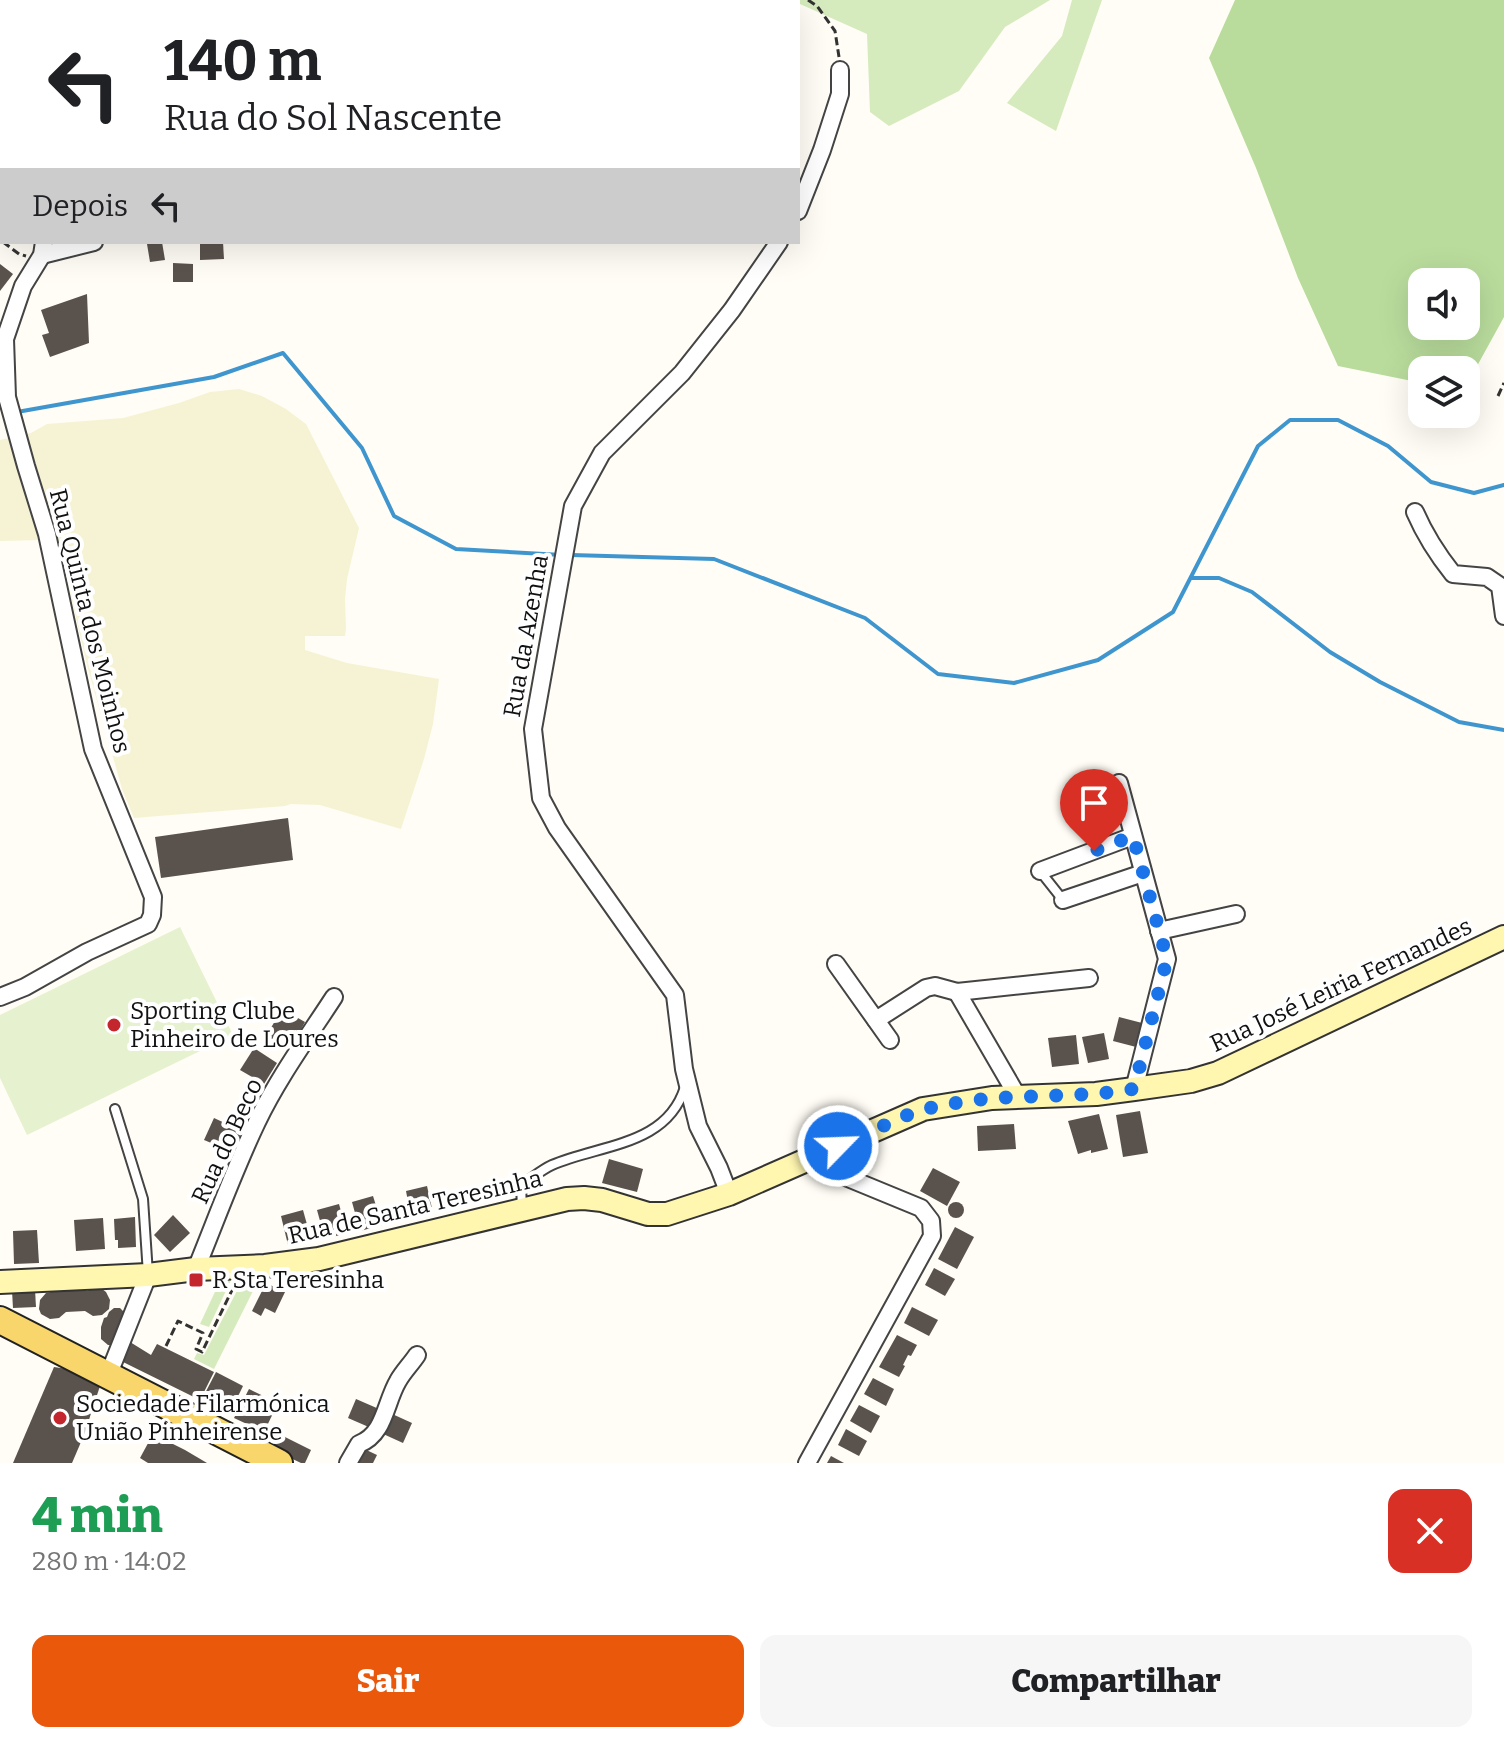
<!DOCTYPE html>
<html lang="pt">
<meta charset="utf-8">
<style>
:root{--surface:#fff;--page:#f6f6f6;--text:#202124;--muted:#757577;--accent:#ea580c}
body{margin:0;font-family:Bitter,serif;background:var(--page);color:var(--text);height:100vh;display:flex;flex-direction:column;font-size:30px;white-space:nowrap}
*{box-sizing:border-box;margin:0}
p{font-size:26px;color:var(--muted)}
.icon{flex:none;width:44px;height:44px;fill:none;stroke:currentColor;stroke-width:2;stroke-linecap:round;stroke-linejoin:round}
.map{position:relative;height:1463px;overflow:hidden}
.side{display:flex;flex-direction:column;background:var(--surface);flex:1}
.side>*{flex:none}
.hud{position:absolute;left:0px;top:0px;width:800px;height:244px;box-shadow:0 8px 32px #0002;background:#fff;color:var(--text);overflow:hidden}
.fabs{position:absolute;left:1408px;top:268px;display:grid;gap:16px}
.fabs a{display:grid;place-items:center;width:72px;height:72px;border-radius:16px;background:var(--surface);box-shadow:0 8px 32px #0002;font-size:40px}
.pin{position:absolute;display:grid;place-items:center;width:68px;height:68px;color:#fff;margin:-82px -34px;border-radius:50% 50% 50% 0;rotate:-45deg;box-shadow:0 0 8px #0007}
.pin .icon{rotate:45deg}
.me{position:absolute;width:88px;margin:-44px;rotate:66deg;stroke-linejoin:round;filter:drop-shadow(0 0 6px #0008)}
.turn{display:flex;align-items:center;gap:28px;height:168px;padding:0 32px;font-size:36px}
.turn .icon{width:104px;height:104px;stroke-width:2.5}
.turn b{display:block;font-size:56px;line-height:68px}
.then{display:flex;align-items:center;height:76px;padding:0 32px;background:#0003;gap:16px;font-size:30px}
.round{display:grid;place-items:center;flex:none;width:84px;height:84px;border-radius:16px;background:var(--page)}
.headline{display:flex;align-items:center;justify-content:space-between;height:136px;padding:0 32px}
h1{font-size:48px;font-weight:800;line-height:60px;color:#1e9e55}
.button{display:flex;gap:16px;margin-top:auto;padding:16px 32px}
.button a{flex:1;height:92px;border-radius:16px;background:var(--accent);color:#fff;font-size:32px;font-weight:800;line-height:92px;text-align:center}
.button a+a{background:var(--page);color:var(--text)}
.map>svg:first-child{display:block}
.farmland{fill:#f6f3d4}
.green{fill:#d5ebbd}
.forest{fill:#b9dc9c;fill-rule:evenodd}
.pitch{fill:#e6f2cf}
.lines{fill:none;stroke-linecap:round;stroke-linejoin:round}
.stream{stroke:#3f96cf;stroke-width:4}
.building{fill:#5a524d}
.service-casing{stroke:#444;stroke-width:12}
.minor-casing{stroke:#444;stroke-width:20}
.secondary-casing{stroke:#333;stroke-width:26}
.primary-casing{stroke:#222;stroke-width:30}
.path{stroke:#333;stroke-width:3;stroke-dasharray:8 4;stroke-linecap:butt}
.service{stroke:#fff;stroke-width:8}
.minor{stroke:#fff;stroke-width:16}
.secondary{stroke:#fff6b0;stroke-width:22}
.primary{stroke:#f9d66b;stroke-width:26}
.route{stroke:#1a73e8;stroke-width:14;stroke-dasharray:0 25.2}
.poi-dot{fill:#c4262e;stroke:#fff;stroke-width:3}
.labels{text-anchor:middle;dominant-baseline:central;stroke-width:8;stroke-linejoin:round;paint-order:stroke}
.street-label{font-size:24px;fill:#111;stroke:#fff}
.poi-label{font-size:24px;fill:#111;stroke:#fff;text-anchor:start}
</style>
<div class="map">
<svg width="1504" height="1463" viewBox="0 0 1504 1463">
<rect width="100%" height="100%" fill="#fffdf5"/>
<polygon class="farmland" points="239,389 262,396 286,409 306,424 359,528 347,579 345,599 346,629 345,636 305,636 305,650 347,663 439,679 433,724 424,759 401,829 320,805 291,804 285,806 134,818 122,789 87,665 62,558 54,536 41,540 0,541 0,440 31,433 47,424 123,418 179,403 210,392"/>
<g class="green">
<polygon points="791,0 1050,0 1005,27 959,91 889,126 870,112 867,34"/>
<polygon points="1072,0 1102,0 1056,131 1007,103 1062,36"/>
<polygon points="259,1279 214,1369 194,1359 197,1353 204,1355 242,1281"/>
<polygon points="231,1280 209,1327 200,1324 220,1281"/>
</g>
<path class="forest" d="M1235 0H1504V317L1466 386V370H1422V383L1338 366 1298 278 1256 168 1209 58ZM1422 282H1466V326H1422Z"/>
<polygon class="pitch" points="180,927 233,1035 27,1135 0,1078 0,1015"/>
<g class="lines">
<g class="stream">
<polyline points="17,412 214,377 283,353 362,448 394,516 456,549 562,555"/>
<polyline points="571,555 714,559 865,618 938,674 1014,683 1098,660 1173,612 1258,446 1290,420 1338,420 1388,446 1431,482 1474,493 1504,485"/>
<polyline points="1191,578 1219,578 1252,592 1330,652 1380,682 1459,722 1504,730"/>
</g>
</g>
<g class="building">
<polygon points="162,242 165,260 150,262 147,244"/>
<polygon points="200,242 223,242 224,259 200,260"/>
<polygon points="173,263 193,264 193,282 173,282"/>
<polygon points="0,264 13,274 0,291"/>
<polygon points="87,294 89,343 50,357 42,335 49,333 41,310"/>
<polygon points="288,818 293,860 161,878 155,837"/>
<polygon points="282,1009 305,1022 289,1051 265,1038"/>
<polygon points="1119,1017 1146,1024 1140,1048 1113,1041"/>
<polygon points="1104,1033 1109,1059 1088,1063 1082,1037"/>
<polygon points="1076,1035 1079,1064 1052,1067 1048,1038"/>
<polygon points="254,1048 277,1063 264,1084 240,1070"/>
<polygon points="1140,1111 1148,1153 1123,1157 1116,1115"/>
<polygon points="1099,1114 1108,1149 1091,1153 1091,1150 1078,1154 1068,1121"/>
<polygon points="214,1118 242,1131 233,1152 204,1140"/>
<polygon points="1014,1124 1016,1149 978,1151 977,1126"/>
<polygon points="609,1159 643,1169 637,1192 602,1183"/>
<polygon points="933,1168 960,1182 947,1206 920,1191"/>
<polygon points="427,1186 433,1213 411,1218 406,1191"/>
<polygon points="373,1196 382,1225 360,1231 352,1202"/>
<circle cx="956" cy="1210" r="8"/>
<polygon points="339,1204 347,1233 325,1239 317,1210"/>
<polygon points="303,1210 311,1239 288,1245 281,1216"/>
<polygon points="173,1215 190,1233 170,1252 154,1235"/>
<polygon points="135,1217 136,1247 118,1248 118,1240 115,1240 114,1219"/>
<polygon points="103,1218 105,1249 76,1251 74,1220"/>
<polygon points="955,1227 974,1237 957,1269 938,1259"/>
<polygon points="37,1230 39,1263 14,1264 13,1231"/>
<polygon points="934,1268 955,1279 945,1296 925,1285"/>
<polygon points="266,1283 285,1292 275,1313 265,1308 261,1316 252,1311"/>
<polygon points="93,1288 102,1289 106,1292 110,1300 109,1309 102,1315 93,1316 85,1311 66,1312 59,1318 50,1319 41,1314 39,1309 40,1300 46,1293 55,1291 87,1291"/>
<polygon points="35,1290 36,1307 13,1308 12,1291"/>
<polygon points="912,1307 938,1320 929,1336 904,1323"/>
<polygon points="114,1308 120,1308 125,1313 114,1345 108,1345 101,1339 101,1327 104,1318 107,1317 109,1312"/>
<polygon points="897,1335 917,1345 911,1356 908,1355 903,1365 905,1366 899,1377 879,1367"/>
<polygon points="130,1342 151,1355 157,1344 214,1372 200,1400 121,1361"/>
<polygon points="54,1367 67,1369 100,1386 84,1435 72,1463 13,1463"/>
<polygon points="216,1372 243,1386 229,1415 201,1401"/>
<polygon points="873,1378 894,1389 886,1406 864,1394"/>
<polygon points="249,1389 278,1403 264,1432 234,1418"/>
<polygon points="356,1399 379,1409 371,1428 348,1418"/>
<polygon points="859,1405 880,1416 871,1433 850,1421"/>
<polygon points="390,1413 412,1423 403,1443 381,1433"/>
<polygon points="269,1429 311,1450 305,1463 301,1463 261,1444"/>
<polygon points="846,1429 867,1441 859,1456 838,1445"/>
<polygon points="153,1434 185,1450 207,1463 148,1463 140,1458"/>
<polygon points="360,1447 377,1455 373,1463 351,1463"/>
<polygon points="831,1456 844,1463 827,1463"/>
</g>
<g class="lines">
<defs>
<g id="service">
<polyline points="1040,871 1063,900"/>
<polyline points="115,1109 143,1199 148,1274"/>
<path d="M522 1208 521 1185C531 1179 541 1170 552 1165 601 1144 667 1146 685 1087"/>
</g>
<g id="minor">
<polyline points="86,2 87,0"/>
<polyline points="208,2 209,0"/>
<polyline points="350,2 350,0"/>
<polyline points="492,2 492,0"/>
<polyline points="798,211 822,150 840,94 840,70"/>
<polyline points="42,255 94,242"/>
<path d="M1415 512C1425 535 1437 554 1453 574L1487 577 1500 586 1504 616"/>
<polyline points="1119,783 1167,959 1134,1089"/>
<polyline points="1040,871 1133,836"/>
<polyline points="1063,900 1143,873"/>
<polyline points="1159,931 1236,914"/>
<polyline points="836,964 890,1040"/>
<polyline points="0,997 25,987 87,952 148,924 152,915 153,897 93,749 47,534 26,466 7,397 5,339 23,286 42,255 44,242"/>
<polyline points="876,1020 926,988 935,986 957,992"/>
<polyline points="1018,1097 957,992 1089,978"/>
<polyline points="729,1194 719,1168 698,1126 684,1069 675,995 557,828 541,798 533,729 573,506 602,453 682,373 732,310 779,242"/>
<path d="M196 1269C216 1220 234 1170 257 1122 278 1078 308 1037 334 997"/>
<polyline points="108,1376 148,1275"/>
<path d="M348 1463 359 1444C385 1434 385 1403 398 1381 403 1372 411 1364 417 1355"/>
<polyline points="807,1463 932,1236 931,1221 921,1208 831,1171 813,1157"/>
</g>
<polyline id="secondary" points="0,1282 148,1275 196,1269 265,1266 319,1259 567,1199 584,1198 602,1200 648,1214 667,1214 729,1194 923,1109 992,1098 1096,1094 1134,1089 1191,1081 1218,1073 1504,937"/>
<polyline id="primary" points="0,1320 279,1463"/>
</defs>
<use href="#service" class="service-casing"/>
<use href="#minor" class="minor-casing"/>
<use href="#secondary" class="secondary-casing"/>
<use href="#primary" class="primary-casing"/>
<g class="path">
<polyline points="11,0 12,2"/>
<polyline points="808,0 817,6 835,31 839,57"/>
<polyline points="0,54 2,49"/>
<polyline points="3,242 19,254 26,256"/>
<polyline points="1498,396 1504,383"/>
<polyline points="166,1346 178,1321 203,1333 196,1349 202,1352 234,1286"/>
</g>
<use href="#service" class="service"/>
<use href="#minor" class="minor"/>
<use href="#secondary" class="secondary"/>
<use href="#primary" class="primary"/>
</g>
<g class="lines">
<polyline class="route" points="838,1146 912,1113 941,1105 992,1098 1096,1094 1134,1089 1167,959 1133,836 1094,851"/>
</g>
<g class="poi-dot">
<circle cx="114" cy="1025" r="8"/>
<rect x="188" y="1272" width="16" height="16" rx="4"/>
<circle cx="60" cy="1418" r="8"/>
</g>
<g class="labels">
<g class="street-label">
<text transform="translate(90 621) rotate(76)">Rua Quinta dos Moinhos</text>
<text transform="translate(526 636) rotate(-80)">Rua da Azenha</text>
<text transform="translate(1341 985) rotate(-25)">Rua José Leiria Fernandes</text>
<text transform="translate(227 1141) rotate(-65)">Rua do Beco</text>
<text transform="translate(415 1207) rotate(-13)">Rua de Santa Teresinha</text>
</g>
<g class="poi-label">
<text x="130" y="1011">Sporting Clube<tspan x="130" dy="28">Pinheiro de Loures</tspan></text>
<text x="212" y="1280">R Sta Teresinha</text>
<text x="76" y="1404">Sociedade Filarmónica<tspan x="76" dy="28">União Pinheirense</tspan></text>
</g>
</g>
</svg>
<div class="fabs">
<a><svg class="icon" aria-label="sound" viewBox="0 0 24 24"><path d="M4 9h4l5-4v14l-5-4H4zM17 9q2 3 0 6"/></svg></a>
<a><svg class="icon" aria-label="layers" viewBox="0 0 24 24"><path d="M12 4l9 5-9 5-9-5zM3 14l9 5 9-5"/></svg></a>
</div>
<div class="pin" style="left:1094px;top:851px;background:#d93025"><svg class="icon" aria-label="arrive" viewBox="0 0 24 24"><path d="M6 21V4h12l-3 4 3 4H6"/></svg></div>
<svg class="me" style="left:838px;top:1146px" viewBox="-20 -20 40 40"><circle r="17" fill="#1a73e8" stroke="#fff" stroke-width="3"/><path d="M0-11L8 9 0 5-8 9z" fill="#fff"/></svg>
<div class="hud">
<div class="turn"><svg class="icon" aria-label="left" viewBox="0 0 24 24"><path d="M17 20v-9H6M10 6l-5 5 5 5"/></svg><div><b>140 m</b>Rua do Sol Nascente</div></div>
<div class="then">Depois<svg class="icon" aria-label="left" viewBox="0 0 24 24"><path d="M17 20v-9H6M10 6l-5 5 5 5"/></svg></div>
</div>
</div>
<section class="side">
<div class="headline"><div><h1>4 min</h1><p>280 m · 14:02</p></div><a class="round" style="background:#d93025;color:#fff"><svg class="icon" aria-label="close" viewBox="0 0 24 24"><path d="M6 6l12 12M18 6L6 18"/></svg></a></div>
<div class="button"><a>Sair</a><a>Compartilhar</a></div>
</section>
